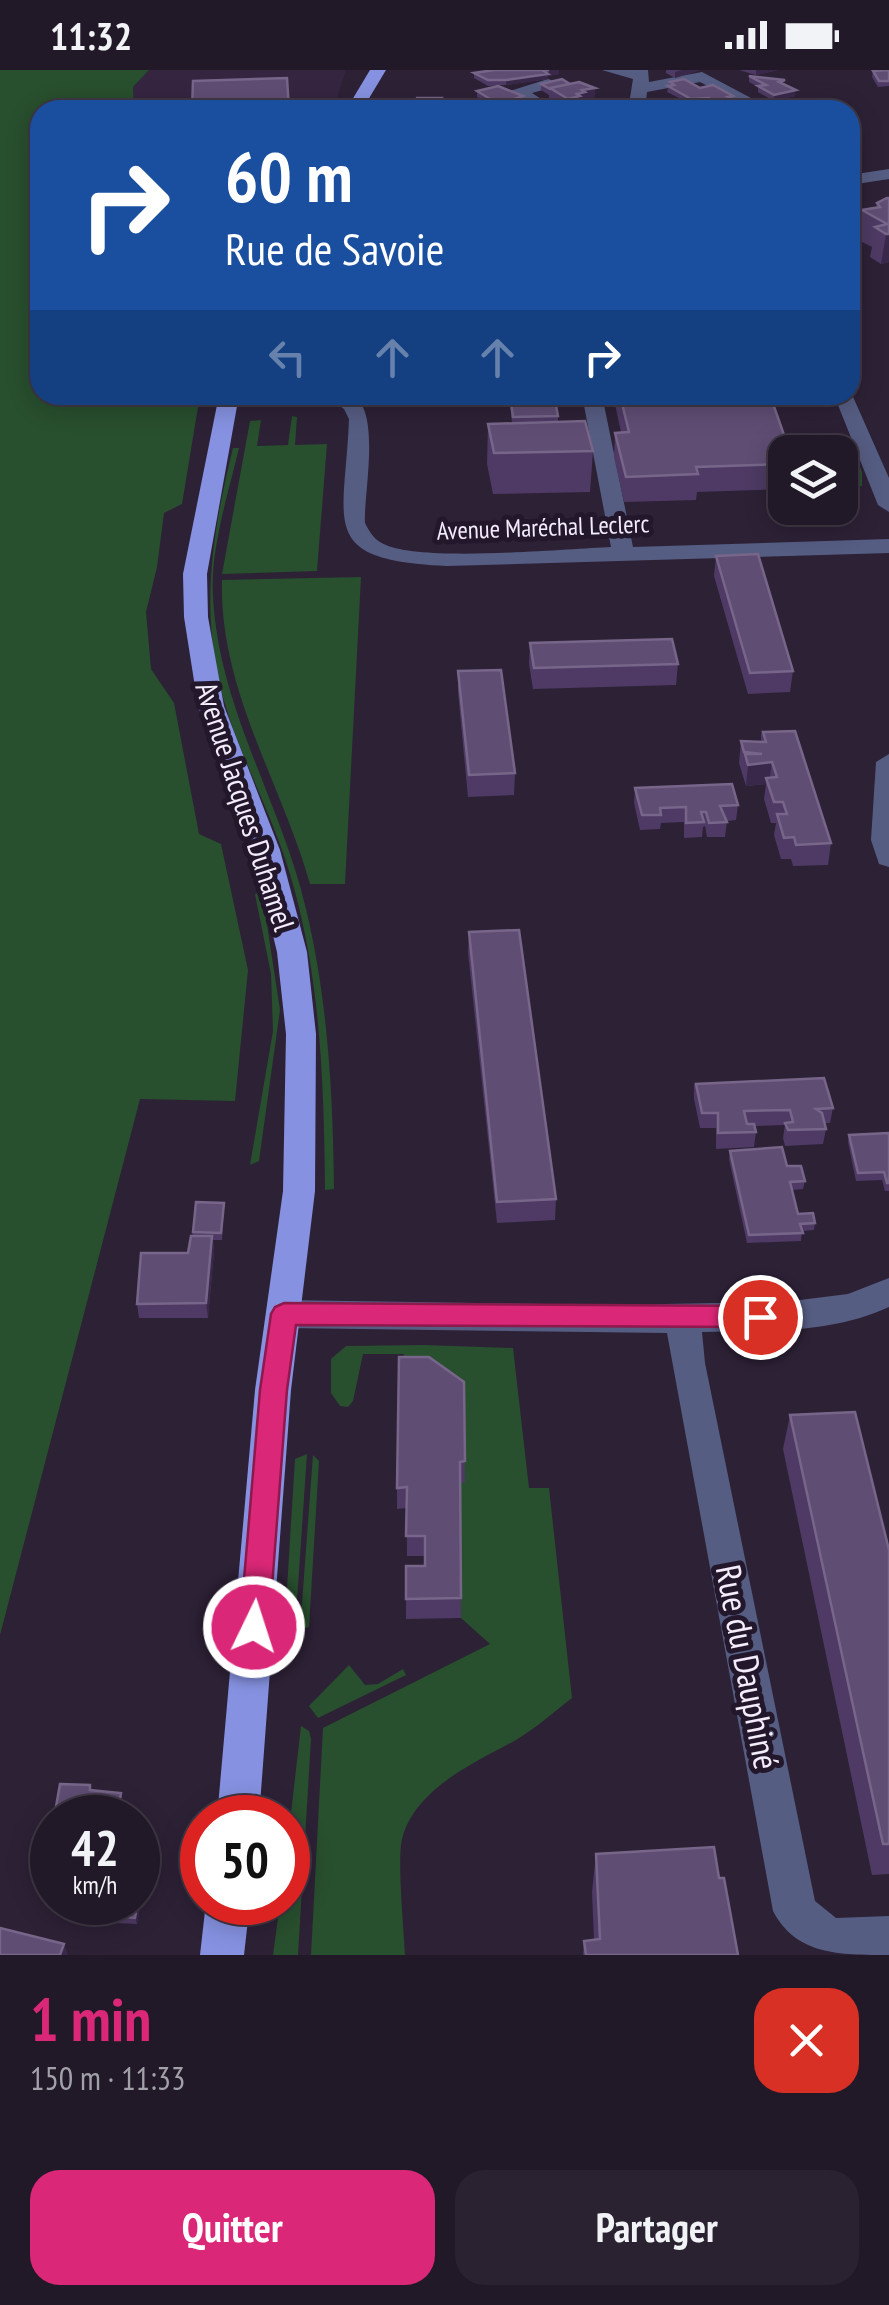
<!DOCTYPE html>
<html lang="fr">
<meta charset="utf-8">
<style>
:root{--surface:#221928;--page:#2a2230;--text:#f1f3f6;--muted:#a2a0a8;--line:#3f3845;--accent:#db2777}
body{margin:0;font-family:"PT Sans Narrow",sans-serif;background:var(--page);color:var(--text);height:100vh;display:flex;flex-direction:column;font-size:38px;white-space:nowrap}
*{box-sizing:border-box;margin:0}
p{font-size:32px;color:var(--muted)}
.icon{flex:none;width:55px;height:55px;fill:none;stroke:currentColor;stroke-width:2;stroke-linecap:round;stroke-linejoin:round}
.map{position:relative;height:1885px;overflow:hidden}
.details{display:flex;flex-direction:column;background:var(--surface);flex:1}
.details>*{flex:none}
.banner{position:absolute;left:30px;top:30px;width:830px;height:305px;border-radius:30px;box-shadow:0 5px 25px #0003,0 0 0 2px var(--line);background:#1a4fa0;color:#fff;overflow:hidden}
.controls{position:absolute;left:768px;top:365px;display:grid;gap:20px}
.controls a{display:grid;place-items:center;width:90px;height:90px;border-radius:20px;background:var(--surface);box-shadow:0 5px 25px #0003,0 0 0 2px var(--line);font-size:50px}
.speed{position:absolute;left:30px;top:1725px;display:flex;gap:20px;font-size:50px;font-weight:700;text-align:center}
.speed>*{display:grid;place-content:center;width:130px;height:130px;border-radius:50%;background:var(--surface);box-shadow:0 5px 25px #0003,0 0 0 2px var(--line);line-height:1}
.speed small{font-size:25px;font-weight:400}
.speed .limit{border:15px solid #d22;background:#fff;color:#111}
.pin{position:absolute;display:grid;place-items:center;width:85px;height:85px;color:#fff;margin:-42px;border:5px solid #fff;border-radius:50%;box-shadow:0 2px 10px #0007}
.me{position:absolute;width:110px;margin:-55px;rotate:4deg;stroke-linejoin:round;filter:drop-shadow(0 0 8px #0008)}
.turn{display:flex;align-items:center;gap:35px;height:210px;padding:0 30px;font-size:45px}
.turn .icon{width:130px;height:130px;stroke-width:2.5}
.turn b{display:block;font-size:70px;line-height:85px}
.lanes{display:flex;align-items:center;height:95px;padding:0 30px;background:#0003;justify-content:center;gap:50px;direction:ltr}
.lanes .off{opacity:.35}
.round{display:grid;place-items:center;flex:none;width:105px;height:105px;border-radius:30px;background:var(--page)}
.overview{display:flex;align-items:center;justify-content:space-between;height:170px;padding:0 30px}
h1{font-size:60px;font-weight:800;line-height:75px;color:var(--accent)}
.button{display:flex;gap:20px;margin-top:auto;padding:20px 30px}
.button a{flex:1;height:115px;border-radius:30px;background:var(--accent);color:#fff;font-size:40px;font-weight:800;line-height:115px;text-align:center}
.button a+a{background:var(--page);color:var(--text)}
.status{display:flex;justify-content:space-between;align-items:center;height:70px;padding:0 50px;background:var(--surface);direction:ltr}
.status svg{height:28px;fill:currentColor}
.map>svg:first-child{display:block}
.built{fill:#352541}
.green{fill:#284f2e}
.lines{fill:none;stroke-linecap:round;stroke-linejoin:round}
.minor{fill:#565d83;fill-rule:evenodd}
.major{fill:#8692e1;fill-rule:evenodd}
.wall{fill:#4e3a64}
.shaded-wall{fill:#3a284b}
.building{fill:#604d74;stroke:#776689;stroke-width:2.5}
.route{fill:#db2777;stroke:#8e194d;stroke-width:2.5}
.labels{text-anchor:middle;dominant-baseline:central;stroke-width:10;stroke-linejoin:round;paint-order:stroke}
.far-street-label{font-size:25px;fill:#f3ecfa;stroke:#23172c}
.street-label{font-size:30px;fill:#f3ecfa;stroke:#23172c}
.near-street-label{font-size:35px;fill:#f3ecfa;stroke:#23172c}
</style>
<div class="status"><b>11:32</b><svg viewBox="0 0 49 12"><path d="M0 12V9h3v3zM5 12V6h3v6zM10 12V3h3v9zM15 12V0h3v12zM26 1h20v11H26zM47 4h2v5h-2z"/></svg></div>
<div class="map">
<svg width="889" height="1885" viewBox="0 0 889 1885">
<rect width="100%" height="100%" fill="#2d2136"/>
<polygon class="built" points="149,0 346,0 333,40 134,40 133,17"/>
<g class="green">
<polygon points="0,0 149,0 133,17 134,40 40,40 40,325 200,325 182,434 164,443 157,497 146,542 151,599 174,633 199,764 221,774 248,900 235,1031 140,1029 0,1565"/>
<polygon points="292,346 297,347 295,375 327,374 317,501 222,504 250,351 261,350 257,376 288,375"/>
<polygon points="835,366 844,385 855,384 862,402 862,416 840,417 840,382 808,382 802,367"/>
<path d="M233 378H239C228 425 210 479 213 527 219 639 281 732 306 839 328 930 333 1025 334 1119L325 1120C324 1018 321 916 294 818 278 758 249 705 229 647 198 554 210 471 233 378Z"/>
<path d="M361 507 345 814H310C281 712 219 619 222 510Z"/>
<polygon points="262,822 280,940 259,1091 250,1095 273,961 271,904 255,824"/>
<path d="M424 1275 513 1278 529 1418H549L572 1628C554 1642 536 1658 516 1670 476 1692 415 1718 402 1769 397 1791 404 1859 405 1885H311L323 1658 490 1574 461 1548 460 1413 399 1308 404 1284H363L353 1331 348 1337 340 1336 331 1323V1289L346 1276Z"/>
<polygon points="307,1384 295,1560 291,1560 285,1550 295,1389"/>
<polygon points="313,1385 319,1391 309,1557 300,1560"/>
<polygon points="349,1595 365,1615 378,1614 403,1599 406,1605 318,1648 309,1636"/>
<polygon points="301,1656 309,1661 311,1669 298,1885 273,1885 280,1833 288,1832 288,1769"/>
</g>
<g class="lines">
<g class="minor">
<polygon points="602,0 648,0 649,12 702,2 751,28 737,31 700,12 647,22 646,31 616,40 583,40 630,28 633,9"/>
<polygon points="548,9 554,11 554,17 532,23 558,40 539,40 510,21"/>
<polygon points="889,99 889,109 850,115 850,105"/>
<polygon points="850,320 889,408 889,442 878,435 834,325 850,325"/>
<path d="M326 325C333 325 343 323 350 325 383 335 363 426 365 453 370 463 375 471 386 475 424 492 563 479 611 477L582 325H602L633 477 889 469V483L447 496C316 490 345 455 349 349L344 339Z"/>
<polygon points="889,684 889,797 879,794 871,770 876,692"/>
<path d="M889 1208V1237C830 1264 765 1261 702 1262L705 1293 815 1831 836 1848 889 1846V1885C839 1885 796 1885 773 1841L667 1263 284 1258 272 1254 267 1244 272 1234 284 1230 609 1235 784 1232 848 1224Z"/>
</g>
<g class="major">
<polygon points="370,0 386,0 362,40 346,40"/>
<polygon points="219,325 239,325 207,504 208,547 224,636 280,780 307,882 316,964 315,1121 291,1320 259,1748 217,1748 255,1320 283,1121 286,964 277,882 252,780 198,636 184,547 183,504"/>
<polygon points="206,1832 250,1832 244,1885 200,1885"/>
</g>
</g>
<g class="wall">
<polygon points="494,0 559,0 559,4 548,6 548,9 506,15 488,16 474,8 474,3"/>
<polygon points="666,0 700,0 675,8 666,3"/>
<polygon points="739,0 778,0 756,5"/>
<polygon points="889,0 889,16 878,17 872,7 873,1"/>
<polygon points="749,6 785,15 795,26 774,31 758,22 758,17 749,12"/>
<polygon points="670,12 733,29 739,39 715,40 708,34 691,34 667,22"/>
<polygon points="541,14 570,14 595,18 594,30 584,31 584,33 580,34 579,37 568,40 549,30 549,25 541,20"/>
<polygon points="477,21 523,31 526,33 526,39 498,40 477,27"/>
<polygon points="889,128 889,192 881,194 870,187 872,177 858,170 862,140 876,138 877,133"/>
<polygon points="509,325 558,346 558,352 593,381 590,422 493,424 487,394 488,354 512,353"/>
<polygon points="613,325 770,325 785,382 785,419 697,422 696,430 624,432 614,387 615,363 621,362"/>
<polygon points="716,486 793,601 790,622 748,624 714,506"/>
<polygon points="530,573 678,594 676,615 533,619 529,594"/>
<polygon points="458,601 515,703 514,725 468,727 458,622"/>
<polygon points="761,662 831,773 828,795 793,796 791,789 781,789 774,765 776,753 771,753 764,729 766,714 746,716 739,693 741,671 761,672"/>
<polygon points="635,718 738,735 736,750 727,751 725,767 707,767 705,756 703,757 702,767 684,768 684,752 661,753 660,759 640,760 634,733"/>
<polygon points="469,862 556,1129 555,1150 497,1153 468,883"/>
<polygon points="694,1014 833,1038 830,1053 825,1053 826,1059 823,1074 785,1076 783,1068 785,1055 755,1056 756,1062 754,1077 716,1079 716,1058 700,1058 694,1029"/>
<polygon points="889,1063 889,1121 885,1121 882,1110 856,1111 848,1072 849,1065"/>
<polygon points="730,1081 787,1096 805,1111 803,1119 792,1120 798,1144 815,1153 814,1160 802,1161 801,1171 747,1173 729,1089"/>
<polygon points="224,1133 222,1170 213,1170 214,1181 208,1248 139,1248 137,1234 188,1183 193,1162"/>
<polygon points="464,1312 465,1412 460,1413 461,1548 406,1549 406,1529 425,1496 425,1486 407,1486 407,1438 397,1439 397,1418"/>
<polygon points="790,1345 889,1480 889,1804 872,1805 783,1379"/>
<polygon points="52,1755 52,1818 47,1817 43,1804"/>
<polygon points="596,1784 719,1808 738,1885 583,1885 584,1871 594,1870 592,1822"/>
<polygon points="141,1812 143,1819 137,1854 116,1853 114,1846"/>
</g>
<g class="shaded-wall">
<polygon points="549,0 559,0 559,4 548,6 548,9 506,15 506,10"/>
<polygon points="682,0 700,0 675,8 675,2"/>
<polygon points="756,0 778,0 756,5"/>
<polygon points="595,18 594,30 584,31 584,33 580,34 579,37 568,40 568,29 582,20"/>
<polygon points="796,20 795,26 774,31 774,25"/>
<polygon points="526,33 526,39 505,40 505,38"/>
<polygon points="740,33 739,39 720,40 720,38"/>
<polygon points="886,164 889,164 889,192 881,194"/>
<polygon points="772,692 769,713 766,708 766,714 746,716 748,695"/>
<polygon points="212,1166 214,1181 208,1248 206,1233"/>
<polygon points="121,1723 125,1736 123,1748 117,1748"/>
<polygon points="141,1812 143,1819 137,1854 135,1848"/>
<polygon points="64,1874 68,1885 60,1885"/>
</g>
<g class="building">
<polygon points="494,0 549,0 544,1 548,4 506,10 488,10 474,3"/>
<polygon points="889,0 889,11 879,11 873,1"/>
<polygon points="749,6 785,10 779,12 796,20 774,25 758,16 766,15"/>
<polygon points="287,8 289,40 192,40 193,11"/>
<polygon points="562,9 570,14 550,19 541,14"/>
<polygon points="684,9 700,18 713,15 733,26 728,27 740,33 720,38 709,28 691,29 668,16 674,15 670,12"/>
<polygon points="579,12 595,18 582,20 585,22 577,24 580,26 568,29 550,18"/>
<polygon points="498,16 523,26 517,28 526,33 505,38 477,21"/>
<polygon points="417,28 442,28 440,39 414,38"/>
<polygon points="887,128 889,128 889,164 886,164 875,157 887,154 862,140 880,137 877,133"/>
<polygon points="510,325 554,325 558,346 513,347"/>
<polygon points="620,325 770,325 790,382 785,382 785,394 696,397 698,404 626,407 615,363 629,362"/>
<polygon points="585,351 593,381 494,383 488,354"/>
<polygon points="758,484 793,601 750,603 716,486"/>
<polygon points="672,569 678,594 534,598 530,573"/>
<polygon points="501,600 515,703 469,705 458,601"/>
<polygon points="795,661 831,773 796,775 794,767 784,768 777,744 787,744 783,732 774,732 766,708 777,707 772,692 748,695 745,684 762,684 744,682 741,671 766,672 763,662"/>
<polygon points="732,714 738,735 720,736 727,752 709,753 706,742 701,742 704,752 686,753 686,737 660,738 661,745 642,745 635,718"/>
<polygon points="519,860 556,1129 497,1132 469,862"/>
<polygon points="824,1008 833,1038 816,1039 822,1043 826,1059 788,1060 785,1053 793,1052 790,1040 744,1041 747,1054 754,1054 756,1062 718,1063 718,1043 702,1043 696,1014"/>
<polygon points="889,1063 889,1113 887,1113 884,1102 858,1103 849,1065"/>
<polygon points="782,1077 787,1096 801,1096 805,1111 790,1112 798,1144 813,1143 815,1153 800,1154 803,1163 749,1165 730,1081"/>
<polygon points="196,1132 224,1133 221,1163 193,1162"/>
<polygon points="191,1166 212,1166 206,1233 137,1234 141,1183 188,1183"/>
<polygon points="399,1287 429,1287 464,1312 465,1391 460,1392 461,1528 406,1529 406,1496 425,1496 425,1466 406,1466 407,1417 397,1418"/>
<polygon points="855,1342 889,1480 889,1774 883,1774 790,1345"/>
<polygon points="60,1714 90,1715 90,1720 121,1723 117,1748 54,1748"/>
<polygon points="52,1755 52,1805 43,1804"/>
<polygon points="714,1777 719,1808 724,1808 738,1885 586,1885 584,1871 600,1869 596,1784"/>
<polygon points="138,1812 141,1812 135,1848 114,1846 117,1832 138,1832"/>
<polygon points="0,1858 64,1874 60,1885 0,1885"/>
</g>
<polygon class="route" points="284,1233 760,1236 769,1239 773,1247 769,1254 760,1257 296,1255 287,1320 269,1557 265,1566 254,1570 244,1566 240,1557 260,1320 271,1244 275,1237"/>
<g class="labels">
<g class="far-street-label">
<text transform="translate(543 457) rotate(-2)">Avenue Maréchal Leclerc</text>
</g>
<g class="street-label">
<text transform="translate(246 736) rotate(72)">Avenue Jacques Duhamel</text>
</g>
<g class="near-street-label">
<text transform="translate(748 1597) rotate(79)">Rue du Dauphiné</text>
</g>
</g>
</svg>
<div class="controls">
<a><svg class="icon" aria-label="layers" viewBox="0 0 24 24"><path d="M12 4l9 5-9 5-9-5zM3 14l9 5 9-5"/></svg></a>
</div>
<div class="speed"><div>42<small>km/h</small></div><div class="limit">50</div></div>
<div class="pin" style="left:760px;top:1247px;background:#d93025"><svg class="icon" aria-label="arrive" viewBox="0 0 24 24"><path d="M6 21V4h12l-3 4 3 4H6"/></svg></div>
<svg class="me" style="left:254px;top:1557px" viewBox="-20 -20 40 40"><circle r="17" fill="#db2777" stroke="#fff" stroke-width="3"/><path d="M0-11L8 9 0 5-8 9z" fill="#fff"/></svg>
<div class="banner">
<div class="turn"><svg class="icon" aria-label="right" viewBox="0 0 24 24"><path d="M7 20v-9h11M14 6l5 5-5 5"/></svg><div><b>60 m</b>Rue de Savoie</div></div>
<div class="lanes"><svg class="icon off" aria-label="left" viewBox="0 0 24 24"><path d="M17 20v-9H6M10 6l-5 5 5 5"/></svg><svg class="icon off" aria-label="ahead" viewBox="0 0 24 24"><path d="M12 20V5M6 11l6-6 6 6"/></svg><svg class="icon off" aria-label="ahead" viewBox="0 0 24 24"><path d="M12 20V5M6 11l6-6 6 6"/></svg><svg class="icon" aria-label="right" viewBox="0 0 24 24"><path d="M7 20v-9h11M14 6l5 5-5 5"/></svg></div>
</div>
</div>
<section class="details">
<div class="overview"><div><h1>1 min</h1><p>150 m · 11:33</p></div><a class="round" style="background:#d93025;color:#fff"><svg class="icon" aria-label="close" viewBox="0 0 24 24"><path d="M6 6l12 12M18 6L6 18"/></svg></a></div>
<div class="button"><a>Quitter</a><a>Partager</a></div>
</section>
